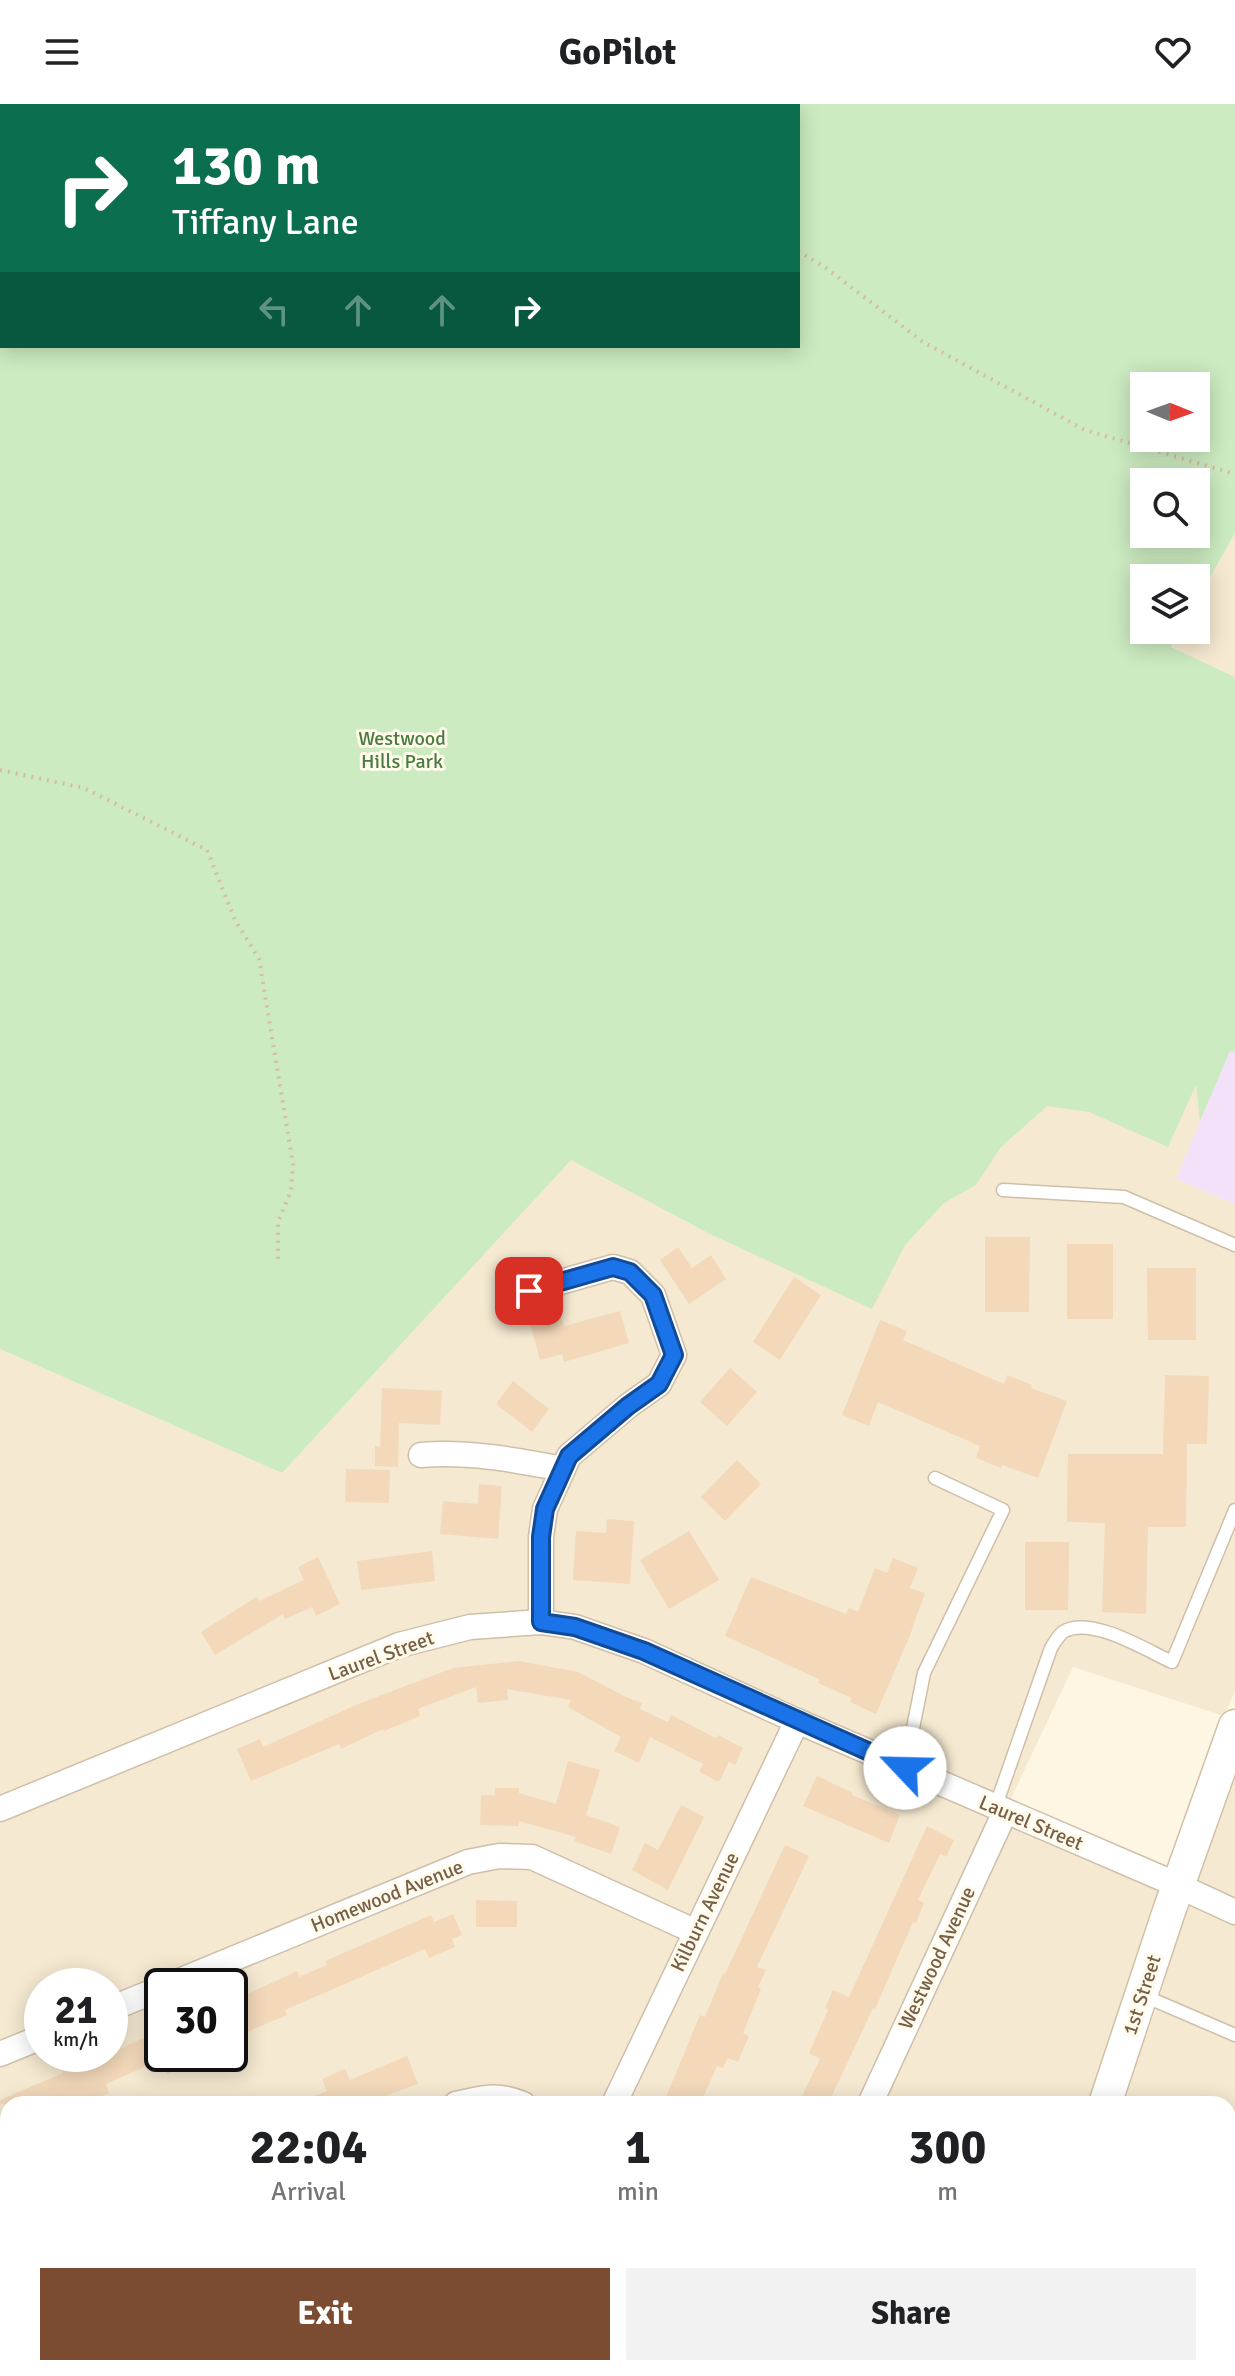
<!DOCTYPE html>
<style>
:root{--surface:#fff;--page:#f2f2f2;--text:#202124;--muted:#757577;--accent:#7b4c32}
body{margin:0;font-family:Signika,sans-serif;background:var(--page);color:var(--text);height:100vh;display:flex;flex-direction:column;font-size:30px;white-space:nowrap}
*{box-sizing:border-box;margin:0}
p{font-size:26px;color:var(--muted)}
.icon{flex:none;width:44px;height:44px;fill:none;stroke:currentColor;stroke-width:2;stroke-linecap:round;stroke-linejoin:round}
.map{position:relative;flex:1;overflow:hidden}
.details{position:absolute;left:0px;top:1992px;width:1236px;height:280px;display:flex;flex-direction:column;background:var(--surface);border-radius:24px 24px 0 0;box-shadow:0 4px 20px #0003}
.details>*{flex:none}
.guide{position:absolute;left:0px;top:0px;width:800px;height:244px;box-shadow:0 4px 20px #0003;background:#0b6e4f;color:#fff;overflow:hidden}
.needle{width:52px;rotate:91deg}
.controls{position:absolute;left:1130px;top:268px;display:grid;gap:16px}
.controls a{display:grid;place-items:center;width:80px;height:80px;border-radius:0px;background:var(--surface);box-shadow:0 4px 20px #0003;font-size:40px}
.speed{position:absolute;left:24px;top:1864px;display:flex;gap:16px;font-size:40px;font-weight:700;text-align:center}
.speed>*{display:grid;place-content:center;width:104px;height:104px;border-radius:50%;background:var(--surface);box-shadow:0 4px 20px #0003;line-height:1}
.speed small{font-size:20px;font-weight:400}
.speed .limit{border:4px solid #111;border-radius:12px;background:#fff;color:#111}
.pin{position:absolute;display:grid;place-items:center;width:68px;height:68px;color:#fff;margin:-34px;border-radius:16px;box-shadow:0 4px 12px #0006}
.me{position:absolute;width:88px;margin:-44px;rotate:294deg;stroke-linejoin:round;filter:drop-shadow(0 0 6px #0008)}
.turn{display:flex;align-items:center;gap:28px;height:168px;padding:0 40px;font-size:36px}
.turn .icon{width:104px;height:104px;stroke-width:2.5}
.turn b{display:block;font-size:56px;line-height:68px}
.lanes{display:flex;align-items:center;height:76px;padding:0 40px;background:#0003;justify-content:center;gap:40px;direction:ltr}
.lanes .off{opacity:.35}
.eta{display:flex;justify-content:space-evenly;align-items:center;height:136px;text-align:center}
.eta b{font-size:48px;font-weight:700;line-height:56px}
.action{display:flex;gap:16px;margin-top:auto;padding:16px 40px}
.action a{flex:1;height:92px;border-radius:0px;background:var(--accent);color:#fff;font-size:32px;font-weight:700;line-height:92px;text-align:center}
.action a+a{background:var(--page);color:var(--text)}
header{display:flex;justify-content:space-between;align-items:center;height:104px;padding:0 40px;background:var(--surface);font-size:36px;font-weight:700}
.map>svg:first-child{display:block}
.residential{fill:#f5e9d1;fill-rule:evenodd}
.education{fill:#f3e0f9}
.green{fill:#ccebc1;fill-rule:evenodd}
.building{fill:#f3d9ba}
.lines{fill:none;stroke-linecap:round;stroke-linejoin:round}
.service-casing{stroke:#cfbfa9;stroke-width:15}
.minor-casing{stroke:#cfbfa9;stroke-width:27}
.secondary-casing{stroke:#d2c0a6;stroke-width:35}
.path{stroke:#d8bc9d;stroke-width:4;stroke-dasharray:2 6;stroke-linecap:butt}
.service{stroke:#fff;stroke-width:12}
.minor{stroke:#fff;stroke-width:24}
.secondary{stroke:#fff;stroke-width:32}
.route-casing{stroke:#114b97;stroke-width:20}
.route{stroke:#1a73e8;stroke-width:14}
.labels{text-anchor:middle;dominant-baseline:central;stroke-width:6;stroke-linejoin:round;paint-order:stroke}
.park-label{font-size:20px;fill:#497c40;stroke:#fffaea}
.street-label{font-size:20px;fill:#765f48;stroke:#fffaea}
</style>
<header><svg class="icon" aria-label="menu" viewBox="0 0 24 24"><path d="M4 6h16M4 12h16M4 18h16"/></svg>GoPilot<svg class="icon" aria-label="heart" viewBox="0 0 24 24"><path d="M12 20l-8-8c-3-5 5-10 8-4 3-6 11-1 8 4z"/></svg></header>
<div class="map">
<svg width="1235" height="2272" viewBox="0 0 1235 2272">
<rect width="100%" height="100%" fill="#fdf6e3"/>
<g class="residential">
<polygon points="1235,429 1235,573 1171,543 1180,526 1196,526 1196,498"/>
<path d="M1038 872 1230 946 1176 1075 1235 1100V1587L1224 1612 1073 1563 1005 1707 1166 1776 1093 2000H8V2264H1008L1005 2272H0V1245L282 1369 571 1055 706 1128ZM42 1882H110V1950H42ZM162 1882H230V1950H162Z"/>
<polygon points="1235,1672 1235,2272 1041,2272 1044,2264 1228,2264 1228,2000 1120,2000 1159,1897 1181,1816"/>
</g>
<polygon class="education" points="1230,946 1235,948 1235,1100 1176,1075"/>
<path class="green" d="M0 0H1235V429L1196 498V474H1144V526H1180L1171 543 1235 573V948L1230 947 1200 1017 1196 981 1168 1043 1089 1008 1047 1002 1001 1043 976 1081 944 1099 905 1141 872 1205 706 1128 571 1056 282 1369 0 1245ZM2 2H798V242H2ZM1144 282H1196V334H1144ZM1144 378H1196V430H1144Z"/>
<g class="building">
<polygon points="985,1133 1030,1133 1029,1208 985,1208"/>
<rect x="1067" y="1140" width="46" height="75"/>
<polygon points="678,1143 692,1164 711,1151 726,1175 689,1200 660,1156"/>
<polygon points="1147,1164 1196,1164 1196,1236 1148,1236"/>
<polygon points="794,1173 821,1191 780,1256 753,1238"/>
<polygon points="558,1199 564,1222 620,1207 629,1239 564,1258 562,1250 540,1256 527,1208"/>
<polygon points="880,1216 907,1227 903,1236 1004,1280 1007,1271 1032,1281 1031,1284 1067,1297 1038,1374 1002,1361 1001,1364 976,1354 980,1342 878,1298 869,1322 842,1311"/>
<polygon points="730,1264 757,1288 727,1322 700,1298"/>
<polygon points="1165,1271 1209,1272 1207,1340 1187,1340 1186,1423 1148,1423 1146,1510 1102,1508 1105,1419 1067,1418 1068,1350 1163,1350"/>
<polygon points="513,1277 549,1305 532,1328 496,1300"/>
<polygon points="382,1284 442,1287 440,1321 399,1319 398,1363 375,1362 375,1342 380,1343"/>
<polygon points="737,1356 761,1380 725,1417 701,1393"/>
<polygon points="346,1365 390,1366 389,1399 345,1398"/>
<polygon points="479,1380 502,1382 498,1435 440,1430 443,1397 478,1400"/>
<polygon points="607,1415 634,1417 630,1480 573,1476 576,1427 606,1429"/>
<polygon points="689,1427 719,1476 669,1505 640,1456"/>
<polygon points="1025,1438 1069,1438 1068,1506 1025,1506"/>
<polygon points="432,1447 435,1477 361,1486 357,1457"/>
<polygon points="318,1453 340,1500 316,1512 312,1503 285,1515 283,1510 215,1551 201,1528 256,1493 259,1497 304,1476 298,1463"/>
<polygon points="893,1454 918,1464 910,1484 925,1489 909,1534 876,1610 850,1598 852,1594 818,1579 819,1575 725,1532 751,1473 846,1510 849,1504 858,1508 875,1464 887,1469"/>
<polygon points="519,1557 578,1568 626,1593 642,1599 640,1605 668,1618 671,1611 716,1634 718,1631 743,1644 735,1661 729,1658 719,1678 699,1668 703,1660 650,1633 639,1659 614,1647 621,1633 568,1603 571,1596 507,1585 508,1596 478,1599 476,1583 418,1605 420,1612 384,1627 383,1625 341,1645 339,1640 251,1677 237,1645 260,1635 263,1643 358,1600 453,1564"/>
<polygon points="568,1657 600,1666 586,1711 620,1723 611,1750 574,1737 576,1733 519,1717 519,1722 480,1721 481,1691 495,1691 495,1684 519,1684 519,1689 556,1700"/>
<polygon points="817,1672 853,1689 852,1691 900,1711 889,1739 803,1702"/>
<polygon points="681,1701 704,1713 668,1786 632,1766 645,1739 658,1746"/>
<polygon points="927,1722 954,1736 946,1753 940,1750 918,1796 924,1799 916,1819 913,1818 875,1905 873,1904 828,2000 798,2000 820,1955 809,1949 828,1906 825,1904 833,1886 849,1893"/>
<polygon points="785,1741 809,1752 757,1863 766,1866 758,1883 761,1885 743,1929 749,1932 738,1958 728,1954 723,1964 717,1962 700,2000 663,2000 700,1911 705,1913 723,1869 725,1870"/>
<polygon points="476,1796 517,1797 517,1823 476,1823"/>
<polygon points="453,1810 462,1831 452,1835 455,1843 429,1854 425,1845 285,1906 287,1911 230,1935 230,1898 297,1867 299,1873 327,1861 325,1857 431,1811 434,1818"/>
<polygon points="162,1928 162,1950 213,1950 167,1970 160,1956 106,1980 109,1989 83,2000 0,2000 0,1996 63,1969 62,1967 98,1952 110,1950 143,1934 144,1936"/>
<polygon points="407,1952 418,1980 363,2000 296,2000 327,1987 322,1975 345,1965 350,1976"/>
</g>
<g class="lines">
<defs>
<g id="service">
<polyline points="1003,1086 1124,1093 1235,1141"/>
<polyline points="905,1664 924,1569 1003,1406 935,1374"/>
<path d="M995 1704 1051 1544C1055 1538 1058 1532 1063 1528 1090 1511 1146 1546 1172 1558L1235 1406"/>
<polyline points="1142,1891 1235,1931"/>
<polyline points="1228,2083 1235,2086"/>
</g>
<g id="minor">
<polyline points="529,1187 613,1163 630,1168 653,1191 674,1251 659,1280 628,1302 569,1352 545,1405 541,1433 541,1518"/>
<path d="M421 1351C469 1347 515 1356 563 1365"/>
<polyline points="0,1705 399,1541 470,1523 541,1518 575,1523 644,1547 797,1617 1166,1776 1235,1808"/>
<polyline points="167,1882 468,1758 499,1752 532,1753 696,1828"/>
<polyline points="110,1905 162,1884"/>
<polyline points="0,1950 42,1933"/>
<path d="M456 2000C482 1994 497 1989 523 2000"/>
<polyline points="614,2000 797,1617"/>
<polyline points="870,2000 1005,1708"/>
<polyline points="0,2191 8,2188"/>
<polyline points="1152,2264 1170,2272"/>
<polyline points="481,2272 485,2264"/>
<polyline points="744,2272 748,2264"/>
</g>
<g id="secondary">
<polyline points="1105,2000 1169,1807 1235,1622"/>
<polyline points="1020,2272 1023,2264"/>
</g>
</defs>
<use href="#service" class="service-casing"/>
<use href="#minor" class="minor-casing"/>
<use href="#secondary" class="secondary-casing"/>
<g class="path">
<polyline points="798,147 826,164 923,238 1085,326 1235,370"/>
<polyline points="0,180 2,180"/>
<polyline points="0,666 84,684 207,746 235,816 259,855 293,1060 291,1087 278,1118 278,1155"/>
</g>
<use href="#service" class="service"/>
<use href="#minor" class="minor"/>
<use href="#secondary" class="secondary"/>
</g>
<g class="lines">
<defs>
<polyline id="route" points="529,1187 613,1163 630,1168 653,1191 674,1251 659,1280 628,1302 569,1352 545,1405 541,1433 541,1518 575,1523 644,1547 905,1664"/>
</defs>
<use href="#route" class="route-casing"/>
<use href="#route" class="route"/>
</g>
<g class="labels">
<g class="park-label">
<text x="402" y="634">Westwood<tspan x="402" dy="23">Hills Park</tspan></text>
</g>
<g class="street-label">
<text transform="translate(381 1552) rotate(-20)">Laurel Street</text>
<text transform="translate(1031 1719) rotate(23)">Laurel Street</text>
<text transform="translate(387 1792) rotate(-22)">Homewood Avenue</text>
<text transform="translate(705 1808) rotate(-64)">Kilburn Avenue</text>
<text transform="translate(937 1854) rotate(-65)">Westwood Avenue</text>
<text transform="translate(1142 1891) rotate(-72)">1st Street</text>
</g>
</g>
</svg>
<div class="controls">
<a><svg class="needle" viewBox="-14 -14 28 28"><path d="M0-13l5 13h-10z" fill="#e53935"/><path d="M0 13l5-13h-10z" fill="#757577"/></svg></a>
<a><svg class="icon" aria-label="search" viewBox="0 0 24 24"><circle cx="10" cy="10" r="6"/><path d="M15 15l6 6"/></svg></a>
<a><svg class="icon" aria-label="layers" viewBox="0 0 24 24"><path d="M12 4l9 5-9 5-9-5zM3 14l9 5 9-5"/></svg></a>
</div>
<div class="speed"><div>21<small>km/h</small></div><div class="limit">30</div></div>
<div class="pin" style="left:529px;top:1187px;background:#d93025"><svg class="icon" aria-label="arrive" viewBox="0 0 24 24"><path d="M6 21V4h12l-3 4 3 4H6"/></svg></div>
<svg class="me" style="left:905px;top:1664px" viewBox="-20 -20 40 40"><circle r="19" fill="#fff"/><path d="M0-13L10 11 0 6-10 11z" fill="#1a73e8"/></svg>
<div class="guide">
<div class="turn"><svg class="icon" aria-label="right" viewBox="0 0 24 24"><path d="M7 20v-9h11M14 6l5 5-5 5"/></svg><div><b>130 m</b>Tiffany Lane</div></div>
<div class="lanes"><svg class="icon off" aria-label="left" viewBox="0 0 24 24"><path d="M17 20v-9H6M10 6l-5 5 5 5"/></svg><svg class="icon off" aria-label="ahead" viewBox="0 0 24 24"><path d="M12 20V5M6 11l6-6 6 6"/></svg><svg class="icon off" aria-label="ahead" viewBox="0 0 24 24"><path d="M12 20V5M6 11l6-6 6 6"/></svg><svg class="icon" aria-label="right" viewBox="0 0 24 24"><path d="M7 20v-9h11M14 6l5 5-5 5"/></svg></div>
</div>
<section class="details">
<div class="eta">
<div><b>22:04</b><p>Arrival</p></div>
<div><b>1</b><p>min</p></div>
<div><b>300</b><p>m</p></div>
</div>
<div class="action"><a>Exit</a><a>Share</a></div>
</section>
</div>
